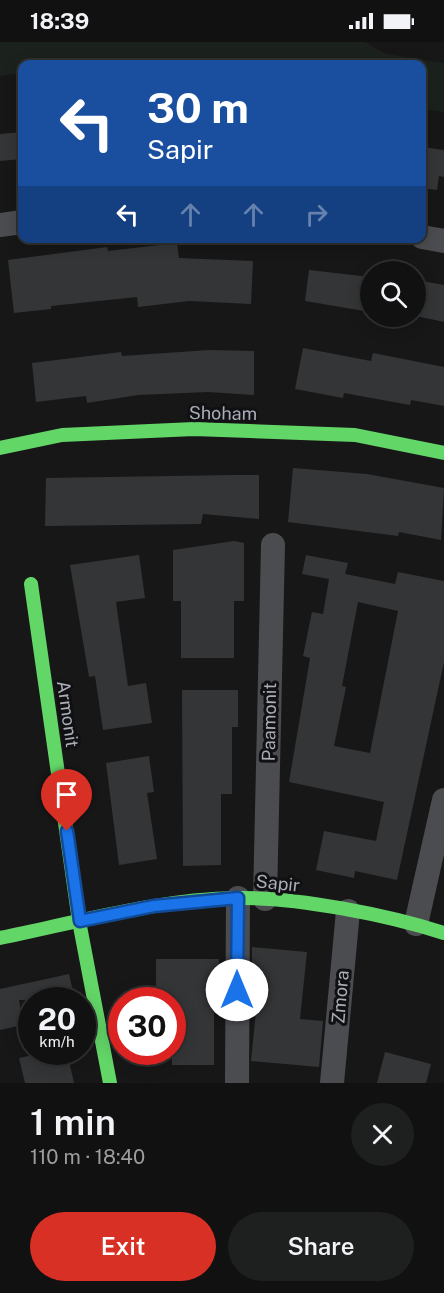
<!DOCTYPE html>
<meta charset="utf-8">
<style>
:root{--surface:#111;--page:#1e1f1f;--text:#f1f3f6;--muted:#9c9d9f;--line:#303131;--accent:#d93025}
body{margin:0;font-family:"Public Sans",sans-serif;background:var(--page);color:var(--text);height:100vh;display:flex;flex-direction:column;font-size:22px;white-space:nowrap}
*{box-sizing:border-box;margin:0}
p{font-size:20px;color:var(--muted)}
.icon{flex:none;width:33px;height:33px;fill:none;stroke:currentColor;stroke-width:2;stroke-linecap:round;stroke-linejoin:round}
.map{position:relative;height:1041px;overflow:hidden}
.drawer{display:flex;flex-direction:column;background:var(--surface);flex:1}
.drawer>*{flex:none}
.top-card{position:absolute;left:18px;top:18px;width:408px;height:183px;border-radius:12px;box-shadow:0 3px 15px #0003,0 0 0 2px var(--line);background:#1a4fa0;color:#fff;overflow:hidden}
.fabs{position:absolute;left:360px;top:219px;display:grid;gap:12px}
.fabs a{display:grid;place-items:center;width:66px;height:66px;border-radius:50%;background:var(--surface);box-shadow:0 3px 15px #0003,0 0 0 2px var(--line);font-size:30px}
.speed{position:absolute;left:18px;top:945px;display:flex;gap:12px;font-size:30px;font-weight:700;text-align:center}
.speed>*{display:grid;place-content:center;width:78px;height:78px;border-radius:50%;background:var(--surface);box-shadow:0 3px 15px #0003,0 0 0 2px var(--line);line-height:1}
.speed small{font-size:15px;font-weight:400}
.speed .limit{border:9px solid #d22;background:#fff;color:#111}
.pin{position:absolute;display:grid;place-items:center;width:51px;height:51px;color:#fff;margin:-62px -26px;border-radius:50% 50% 50% 0;rotate:-45deg;box-shadow:0 0 6px #0007}
.pin .icon{rotate:45deg}
.me{position:absolute;width:66px;margin:-33px;rotate:0deg;stroke-linejoin:round;filter:drop-shadow(0 0 4px #0008)}
.turn{display:flex;align-items:center;gap:21px;height:126px;padding:0 30px;font-size:27px}
.turn .icon{width:78px;height:78px;stroke-width:2.5}
.turn b{display:block;font-size:42px;line-height:51px}
.lanes{display:flex;align-items:center;height:57px;padding:0 30px;background:#0003;justify-content:center;gap:30px;direction:ltr}
.lanes .off{opacity:.35}
.round{display:grid;place-items:center;flex:none;width:63px;height:63px;border-radius:32px;background:var(--page)}
.summary{display:flex;align-items:center;justify-content:space-between;height:102px;padding:0 30px}
h1{font-size:36px;font-weight:600;line-height:45px}
.action{display:flex;gap:12px;margin-top:auto;padding:12px 30px}
.action a{flex:1;height:69px;border-radius:36px;background:var(--accent);color:#fff;font-size:24px;font-weight:600;line-height:69px;text-align:center}
.action a+a{background:var(--page);color:var(--text)}
.status{display:flex;justify-content:space-between;align-items:center;height:42px;padding:0 30px;background:var(--surface);direction:ltr}
.status svg{height:16px;fill:currentColor}
.map>svg:first-child{display:block}
.green{fill:#1b211c}
.building{fill:#343537;fill-rule:evenodd}
.lines{fill:none;stroke-linecap:round;stroke-linejoin:round}
.street{stroke:#4b4c50;stroke-width:24}
.fast{stroke:#63d668;stroke-width:14}
.route-casing{stroke:#114b97;stroke-width:15}
.route{stroke:#1a73e8;stroke-width:10}
.labels{text-anchor:middle;dominant-baseline:central;stroke-width:6;stroke-linejoin:round;paint-order:stroke}
.street-label{font-size:18px;fill:#a8adb8;stroke:#111113}
</style>
<div class="status"><b>18:39</b><svg viewBox="0 0 49 12"><path d="M0 12V9h3v3zM5 12V6h3v6zM10 12V3h3v9zM15 12V0h3v12zM26 1h20v11H26zM47 4h2v5h-2z"/></svg></div>
<div class="map">
<svg width="444" height="1041" viewBox="0 0 444 1041">
<rect width="100%" height="100%" fill="#171717"/>
<polygon class="green" points="0,0 365,0 386,12 444,21 444,70 422,67 422,22 22,22 22,31 0,34"/>
<g class="building">
<polygon points="22,90 22,117 0,119 0,92"/>
<polygon points="422,105 444,108 444,135 439,134 437,148 422,146"/>
<polygon points="177,201 179,216 253,219 251,262 189,259 138,265 137,255 51,264 51,267 14,271 8,218 107,205 108,209"/>
<polygon points="309,228 370,235 370,270 305,259"/>
<polygon points="416,238 444,243 444,280 416,274"/>
<polygon points="303,306 371,319 373,311 444,325 444,364 411,358 410,363 344,351 343,356 295,347"/>
<polygon points="209,308 254,309 254,353 208,350 138,353 87,361 86,354 36,360 32,321 121,310 122,314"/>
<polygon points="293,426 367,432 444,446 441,498 399,490 398,494 288,480"/>
<polygon points="233,433 259,433 259,477 203,472 201,482 45,484 46,436"/>
<polygon points="234,499 244,501 244,559 234,559 234,616 181,616 181,559 173,559 173,508"/>
<polygon points="139,513 145,556 116,560 128,644 146,641 152,681 103,688 95,634 89,635 70,523"/>
<path d="M306 513 348 521 345 532 395 542 398 530 444 539V620L397 838 355 829 354 836 316 828 324 789 376 799 384 760 289 740 310 616 303 614 312 570 323 572 329 537 302 532ZM358 560 398 569 370 711 334 704 346 645 342 644Z"/>
<polygon points="182,648 238,648 238,685 232,685 232,752 221,752 221,823 183,824"/>
<polygon points="149,714 154,750 147,751 157,817 119,823 106,721"/>
<polygon points="252,905 307,910 300,977 323,979 319,1025 251,1019 258,949 252,948"/>
<polygon points="156,917 219,917 219,953 214,953 214,1023 172,1023 172,954 156,954"/>
<polygon points="69,932 75,958 19,958 23,983 0,988 0,947"/>
<polygon points="48,1010 67,1010 74,1041 25,1041 19,1016"/>
<polygon points="385,1010 431,1022 426,1041 377,1041"/>
</g>
<g class="lines">
<g class="street">
<polyline points="0,183 22,180"/>
<polyline points="422,195 444,199"/>
<polyline points="265,857 273,503"/>
<polyline points="416,882 444,758"/>
<polyline points="237,1041 238,856"/>
<polyline points="332,1041 348,869"/>
</g>
<g class="fast">
<polyline points="0,406 62,393 194,387 355,393 444,411"/>
<polyline points="31,542 79,879 110,1041"/>
<path d="M0 896C78 880 158 857 238 856 297 855 388 873 444 891"/>
</g>
</g>
<g class="lines">
<defs>
<polyline id="route" points="67,789 80,879 154,864 238,856 237,948"/>
</defs>
<use href="#route" class="route-casing"/>
<use href="#route" class="route"/>
</g>
<g class="labels">
<g class="street-label">
<text transform="translate(223 371) rotate(1)">Shoham</text>
<text transform="translate(68 672) rotate(82)">Armonit</text>
<text transform="translate(269 680) rotate(-89)">Paamonit</text>
<text transform="translate(278 841) rotate(6)">Sapir</text>
<text transform="translate(340 955) rotate(-85)">Zmora</text>
</g>
</g>
</svg>
<div class="fabs">
<a><svg class="icon" aria-label="search" viewBox="0 0 24 24"><circle cx="10" cy="10" r="6"/><path d="M15 15l6 6"/></svg></a>
</div>
<div class="speed"><div>20<small>km/h</small></div><div class="limit">30</div></div>
<div class="pin" style="left:67px;top:789px;background:#d93025"><svg class="icon" aria-label="arrive" viewBox="0 0 24 24"><path d="M6 21V4h12l-3 4 3 4H6"/></svg></div>
<svg class="me" style="left:237px;top:948px" viewBox="-20 -20 40 40"><circle r="19" fill="#fff"/><path d="M0-13L10 11 0 6-10 11z" fill="#1a73e8"/></svg>
<div class="top-card">
<div class="turn"><svg class="icon" aria-label="left" viewBox="0 0 24 24"><path d="M17 20v-9H6M10 6l-5 5 5 5"/></svg><div><b>30 m</b>Sapir</div></div>
<div class="lanes"><svg class="icon" aria-label="left" viewBox="0 0 24 24"><path d="M17 20v-9H6M10 6l-5 5 5 5"/></svg><svg class="icon off" aria-label="ahead" viewBox="0 0 24 24"><path d="M12 20V5M6 11l6-6 6 6"/></svg><svg class="icon off" aria-label="ahead" viewBox="0 0 24 24"><path d="M12 20V5M6 11l6-6 6 6"/></svg><svg class="icon off" aria-label="right" viewBox="0 0 24 24"><path d="M7 20v-9h11M14 6l5 5-5 5"/></svg></div>
</div>
</div>
<section class="drawer">
<div class="summary"><div><h1>1 min</h1><p>110 m · 18:40</p></div><a class="round"><svg class="icon" aria-label="close" viewBox="0 0 24 24"><path d="M6 6l12 12M18 6L6 18"/></svg></a></div>
<div class="action"><a>Exit</a><a>Share</a></div>
</section>
